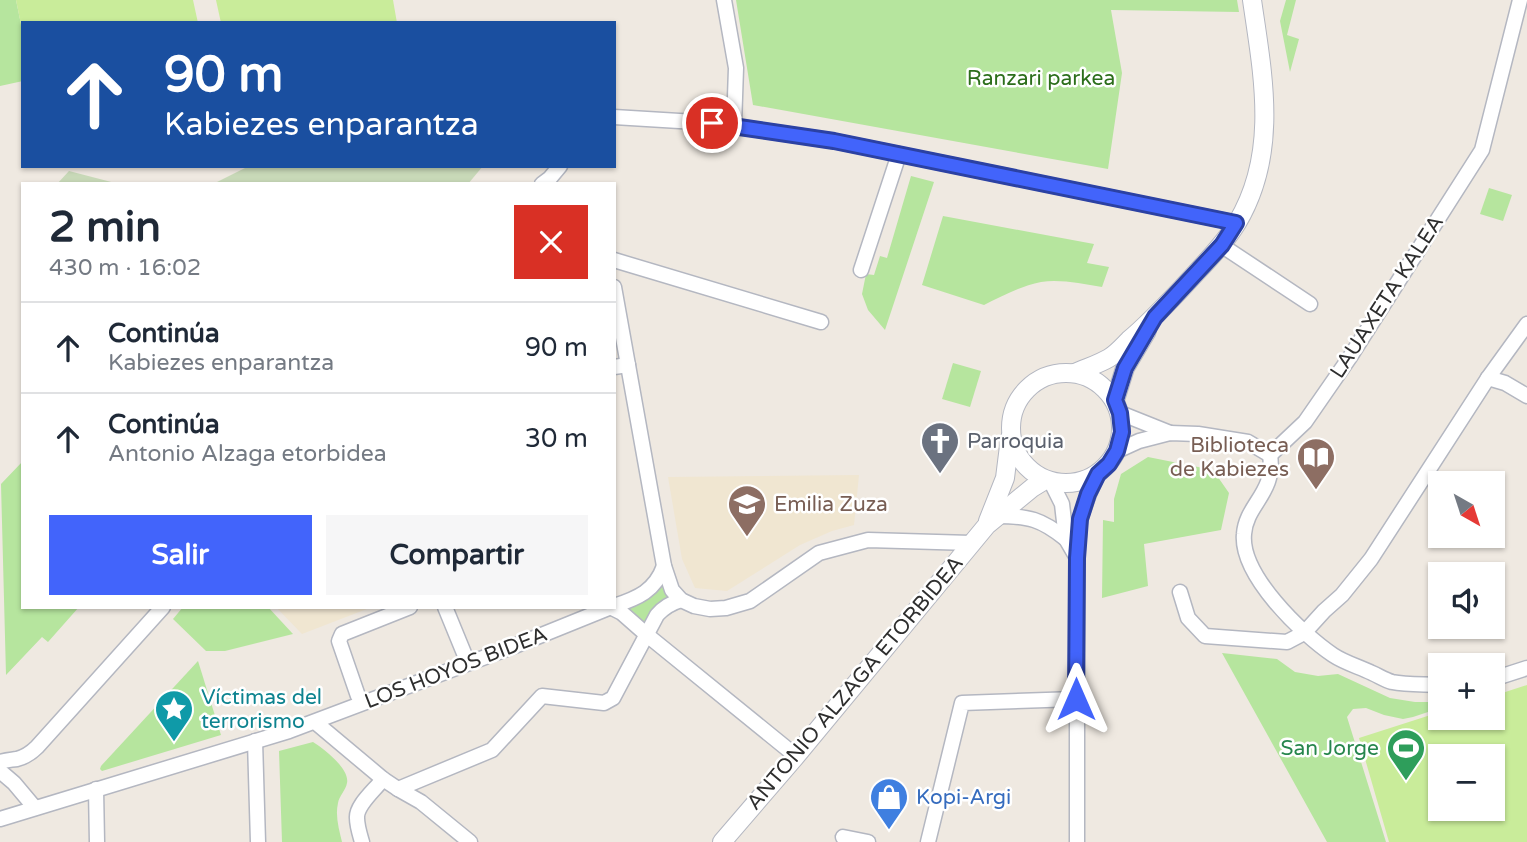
<!DOCTYPE html>
<html lang="es">
<meta charset="utf-8">
<style>
:root{--surface:#fff;--page:#f6f6f7;--text:#1f2937;--muted:#747a83;--line:#e0e1e3;--accent:#4264fb}
body{margin:0;font-family:"Varela Round",sans-serif;background:var(--page);color:var(--text);height:100vh;display:flex;flex-direction:column;font-size:26px;white-space:nowrap}
*{box-sizing:border-box;margin:0}
p{font-size:23px;color:var(--muted)}
.icon{flex:none;width:38px;height:38px;fill:none;stroke:currentColor;stroke-width:2;stroke-linecap:round;stroke-linejoin:round}
.map{position:relative;flex:1;overflow:hidden}
.details{position:absolute;left:21px;top:182px;width:595px;height:427px;display:flex;flex-direction:column;background:var(--surface);border-radius:0px;box-shadow:0 2px 5px #0004}
.details>*{flex:none}
.banner{position:absolute;left:21px;top:21px;width:595px;height:147px;border-radius:0px;box-shadow:0 2px 5px #0004;background:#1a4fa0;color:#fff;overflow:hidden}
.needle{width:46px;rotate:141deg}
.controls{position:absolute;left:1428px;top:471px;display:grid;gap:14px}
.controls a{display:grid;place-items:center;width:77px;height:77px;border-radius:0px;background:var(--surface);box-shadow:0 2px 5px #0004;font-size:35px}
.pin{position:absolute;display:grid;place-items:center;width:60px;height:60px;color:#fff;margin:-30px;border:4px solid #fff;border-radius:50%;box-shadow:0 2px 7px #0007}
.me{position:absolute;width:77px;margin:-38px;rotate:0deg;stroke-linejoin:round;filter:drop-shadow(0 0 5px #0008)}
.turn{display:flex;align-items:center;gap:24px;height:147px;padding:0 28px;font-size:32px}
.turn .icon{width:91px;height:91px;stroke-width:2.5}
.turn b{display:block;font-size:49px;line-height:60px}
.round{display:grid;place-items:center;flex:none;width:74px;height:74px;border-radius:0px;background:var(--page)}
.summary{display:flex;align-items:center;justify-content:space-between;height:119px;padding:0 28px}
h1{font-size:42px;font-weight:700;line-height:52px}
.primary-button{display:flex;gap:14px;margin-top:auto;padding:14px 28px}
.primary-button a{flex:1;height:80px;border-radius:0px;background:var(--accent);color:#fff;font-size:28px;font-weight:700;line-height:80px;text-align:center}
.primary-button a+a{background:var(--page);color:var(--text)}
ul{padding:0;list-style:none}
li{display:flex;align-items:center;gap:21px;height:91px;padding:0 28px;border-top:2px solid var(--line)}
li div{flex:1}
li b{display:block;font-size:26px}
li em{font-style:normal}
.map>svg:first-child{display:block}
.education{fill:#f0e6d1}
.green{fill:#b6e59e}
.cemetery{fill:#c8d9b8}
.pitch{fill:#c9ec9a;fill-rule:evenodd}
.lines{fill:none;stroke-linecap:round;stroke-linejoin:round}
.minor-casing{stroke:#b4b7c1;stroke-width:17}
.tertiary-casing{stroke:#b4b7c1;stroke-width:20}
.minor{stroke:#fff;stroke-width:14}
.tertiary{stroke:#fff;stroke-width:18}
.route-casing{stroke:#2b41a3;stroke-width:18}
.route{stroke:#4264fb;stroke-width:12}
.labels{text-anchor:middle;dominant-baseline:central;stroke-width:5;stroke-linejoin:round;paint-order:stroke}
.park-label{font-size:21px;fill:#2c6e1b;stroke:#fff}
.street-label{font-size:21px;fill:#2e2e2e;stroke:#fff}
.worship-label{font-size:21px;fill:#5b616d;stroke:#fff;text-anchor:start}
.education-label{font-size:21px;fill:#785e54;stroke:#fff;text-anchor:end}
.culture-label{font-size:21px;fill:#0d838f;stroke:#fff;text-anchor:start}
.leisure-label{font-size:21px;fill:#27864d;stroke:#fff;text-anchor:end}
.shop-label{font-size:21px;fill:#366cbe;stroke:#fff;text-anchor:start}
</style>
<div class="map">
<svg width="1527" height="842" viewBox="0 0 1527 842">
<rect width="100%" height="100%" fill="#efe9e1"/>
<g class="education">
<polygon points="859,475 854,525 832,531 800,545 727,591 695,588 682,559 668,477"/>
<polygon points="276,607 372,607 302,634"/>
</g>
<g class="green">
<polygon points="0,0 16,0 23,34 23,81 0,86"/>
<polygon points="736,0 1237,0 1239,12 1111,10 1122,73 1108,169 753,105"/>
<polygon points="1286,0 1296,0 1287,35 1299,39 1290,72 1280,21"/>
<polygon points="911,176 934,182 885,330 868,310 862,294 866,274 874,275 880,256 887,258"/>
<polygon points="1489,188 1512,195 1503,221 1480,214"/>
<path d="M943 216 1094 244 1087 263 1109 267 1102 287C1082 284 1061 279 1041 282 1021 286 1002 296 984 305L922 285Z"/>
<polygon points="953,363 981,371 970,407 942,399"/>
<polygon points="1148,457 1213,470 1229,493 1221,530 1144,544 1148,586 1102,598 1103,520 1114,522 1114,499 1121,474"/>
<polygon points="23,461 23,607 79,607 48,642 42,637 6,675 1,484"/>
<polygon points="662,583 663,589 671,599 644,628 637,617 623,607"/>
<polygon points="183,607 268,607 293,634 225,651 206,651 173,619"/>
<polygon points="1222,653 1277,659 1295,672 1318,676 1338,674 1390,698 1415,702 1440,702 1440,708 1413,717 1403,719 1384,715 1366,708 1353,709 1347,717 1386,842 1327,842"/>
<polygon points="198,661 221,735 102,771 100,769 101,766"/>
<path d="M313 742C324 749 350 769 347 783 346 790 339 796 338 803 335 816 339 829 342 842H282L279 751Z"/>
</g>
<g class="cemetery">
<polygon points="249,166 483,166 468,184 213,184"/>
<polygon points="69,171 119,184 57,184"/>
</g>
<g class="pitch">
<polygon points="16,0 193,0 198,23 23,23 23,34"/>
<polygon points="216,0 393,0 397,23 221,23"/>
<path d="M1527 685V842H1389L1359 738 1440 712V718H1493V696ZM1440 756H1493V808H1440Z"/>
</g>
<g class="lines">
<defs>
<g id="minor">
<polyline points="724,0 736,68 734,126"/>
<polyline points="614,117 712,123 834,141 1236,223"/>
<polyline points="542,184 550,178 560,166"/>
<polyline points="1221,245 1310,304"/>
<polyline points="614,260 821,322"/>
<polyline points="861,270 899,154"/>
<polyline points="614,287 664,566 672,590 681,600 694,606 710,609 726,608 750,601 819,553 868,540 971,543"/>
<polyline points="614,367 628,365"/>
<polyline points="1488,378 1505,383 1527,396"/>
<polyline points="1120,413 1170,433"/>
<polyline points="1117,451 1139,441 1170,433 1198,434 1248,442 1270,455"/>
<polyline points="1270,455 1305,422 1350,357 1482,150 1520,0"/>
<path d="M1270 455C1276 493 1246 504 1244 534 1240 575 1302 634 1333 655 1345 663 1360 667 1372 673 1379 676 1385 680 1392 682 1407 685 1425 684 1440 685"/>
<polyline points="1051,482 1062,504 1066,539 1077,558"/>
<path d="M997 516C1029 516 1041 519 1066 539"/>
<polyline points="1180,592 1188,618 1205,636 1287,642 1304,633 1324,611 1342,595 1371,559 1488,378 1527,324"/>
<path d="M614 606C638 598 655 591 664 566"/>
<polyline points="445,607 468,663"/>
<polyline points="610,607 622,613 647,635 796,756"/>
<polyline points="1493,679 1527,668"/>
<polyline points="358,696 339,641 342,634 410,607"/>
<polyline points="315,722 383,779 398,789 421,802 470,842"/>
<polyline points="255,741 258,842"/>
<path d="M0 762C6 760 10 760 17 759 25 757 31 753 37 747L163 607"/>
<polyline points="0,771 14,783 35,808"/>
<polyline points="96,789 97,842"/>
<path d="M398 789 492 750 542 696 604 703 613 698 657 615C664 607 671 603 681 600"/>
<polyline points="0,819 289,731 512,647 611,607"/>
<polyline points="843,837 868,842"/>
<path d="M362 842C360 835 357 826 357 818 356 805 375 790 383 779"/>
<polyline points="928,842 962,703 1076,699"/>
<polyline points="1077,842 1077,558 1080,519 1089,494 1098,474"/>
</g>
<g id="tertiary">
<circle cx="1066" cy="428" r="55"/>
<path d="M1075 373C1086 368 1099 364 1109 358 1117 353 1123 346 1129 340 1148 324 1165 306 1182 288 1201 267 1222 247 1237 223 1279 153 1263 76 1252 0"/>
<polyline points="1115,400 1125,368 1147,331"/>
<polyline points="988,521 1005,478 1010,438"/>
<polyline points="722,842 796,756 987,525 1032,488 1045,480"/>
</g>
</defs>
<use href="#minor" class="minor-casing"/>
<use href="#tertiary" class="tertiary-casing"/>
<use href="#minor" class="minor"/>
<use href="#tertiary" class="tertiary"/>
</g>
<g class="lines">
<defs>
<polyline id="route" points="712,123 834,141 1236,223 1222,245 1155,317 1125,368 1115,400 1120,413 1122,432 1117,451 1109,464 1098,474 1088,494 1080,519 1077,558 1076,699"/>
</defs>
<use href="#route" class="route-casing"/>
<use href="#route" class="route"/>
</g>
<defs>
<symbol id="church-pin" viewBox="-11 -11 22 30"><path d="M0 17L-7.5 6A9.5 9.5 0 1 1 7.5 6Z" fill="#6b7280" stroke="#fff"/><path d="M-1.2-6h2.4v3.5h3.3v2.4h-3.3V6h-2.4V-.1h-3.3v-2.4h3.3Z" fill="#fff"/></symbol>
<symbol id="library-pin" viewBox="-11 -11 22 30"><path d="M0 17L-7.5 6A9.5 9.5 0 1 1 7.5 6Z" fill="#8d6e63" stroke="#fff"/><path d="M-6-4Q-3-5.5-.7-3.5V5Q-3 3-6 4ZM6-4Q3-5.5 .7-3.5V5Q3 3 6 4Z" fill="#fff"/></symbol>
<symbol id="school-pin" viewBox="-11 -11 22 30"><path d="M0 17L-7.5 6A9.5 9.5 0 1 1 7.5 6Z" fill="#8d6e63" stroke="#fff"/><path d="M0-5L7-2L0 1L-7-2ZM-4 1L0 2.5L4 1V4Q0 6-4 4Z" fill="#fff"/></symbol>
<symbol id="sight-pin" viewBox="-11 -11 22 30"><path d="M0 17L-7.5 6A9.5 9.5 0 1 1 7.5 6Z" fill="#0f9aa8" stroke="#fff"/><path d="M0-6L1.8-2.2L6-1.7L2.9 1.2L3.7 5.4L0 3.3L-3.7 5.4L-2.9 1.2L-6-1.7L-1.8-2.2Z" fill="#fff"/></symbol>
<symbol id="stadium-pin" viewBox="-11 -11 22 30"><path d="M0 17L-7.5 6A9.5 9.5 0 1 1 7.5 6Z" fill="#2e9e5b" stroke="#fff"/><path d="M0-5a6.5 5 0 1 0 0 10a6.5 5 0 1 0 0-10ZM-3.5-1.8h7v3.6h-7Z" fill="#fff"/></symbol>
<symbol id="shop-pin" viewBox="-11 -11 22 30"><path d="M0 17L-7.5 6A9.5 9.5 0 1 1 7.5 6Z" fill="#3f7fe0" stroke="#fff"/><path d="M-5-2.5h2.3a2.7 3.5 0 0 1 5.4 0H5L5.5 6h-11ZM-1.5-2.5h3a1.5 2.3 0 0 0-3 0Z" fill="#fff"/></symbol>
</defs>
<g fill-rule="evenodd">
<use href="#church-pin" x="918" y="419" width="44" height="60"/>
<use href="#library-pin" x="1294" y="435" width="44" height="60"/>
<use href="#school-pin" x="725" y="482" width="44" height="60"/>
<use href="#sight-pin" x="152" y="687" width="44" height="60"/>
<use href="#stadium-pin" x="1384" y="726" width="44" height="60"/>
<use href="#shop-pin" x="867" y="775" width="44" height="60"/>
</g>
<g class="labels">
<g class="park-label">
<text x="1041" y="78">Ranzari parkea</text>
</g>
<g class="street-label">
<text transform="translate(1387 297) rotate(-57)">LAUAXETA KALEA</text>
<text transform="translate(456 668) rotate(-21)">LOS HOYOS BIDEA</text>
<text transform="translate(855 683) rotate(-50)">ANTONIO ALZAGA ETORBIDEA</text>
</g>
<g class="worship-label">
<text x="967" y="441">Parroquia</text>
</g>
<g class="education-label">
<text x="1289" y="445">Biblioteca<tspan x="1289" dy="24">de Kabiezes</tspan></text>
<text x="774" y="504" text-anchor="start">Emilia Zuza</text>
</g>
<g class="culture-label">
<text x="201" y="697">Víctimas del<tspan x="201" dy="24">terrorismo</tspan></text>
</g>
<g class="leisure-label">
<text x="1379" y="748">San Jorge</text>
</g>
<g class="shop-label">
<text x="916" y="797">Kopi-Argi</text>
</g>
</g>
</svg>
<div class="controls">
<a><svg class="needle" viewBox="-14 -14 28 28"><path d="M0-13l5 13h-10z" fill="#e53935"/><path d="M0 13l5-13h-10z" fill="#747a83"/></svg></a>
<a><svg class="icon" aria-label="sound" viewBox="0 0 24 24"><path d="M4 9h4l5-4v14l-5-4H4zM17 9q2 3 0 6"/></svg></a>
<a>+</a>
<a>−</a>
</div>
<div class="pin" style="left:712px;top:123px;background:#d93025"><svg class="icon" aria-label="arrive" viewBox="0 0 24 24"><path d="M6 21V4h12l-3 4 3 4H6"/></svg></div>
<svg class="me" style="left:1076px;top:699px" viewBox="-20 -20 40 40"><path d="M0-17L14 15 0 8-14 15z" fill="#4264fb" stroke="#fff" stroke-width="4"/></svg>
<div class="banner">
<div class="turn"><svg class="icon" aria-label="ahead" viewBox="0 0 24 24"><path d="M12 20V5M6 11l6-6 6 6"/></svg><div><b>90 m</b>Kabiezes enparantza</div></div>
</div>
<section class="details">
<div class="summary"><div><h1>2 min</h1><p>430 m · 16:02</p></div><a class="round" style="background:#d93025;color:#fff"><svg class="icon" aria-label="close" viewBox="0 0 24 24"><path d="M6 6l12 12M18 6L6 18"/></svg></a></div>
<ul>
<li><svg class="icon" aria-label="ahead" viewBox="0 0 24 24"><path d="M12 20V5M6 11l6-6 6 6"/></svg><div><b>Continúa</b><p>Kabiezes enparantza</p></div><em>90 m</em></li>
<li><svg class="icon" aria-label="ahead" viewBox="0 0 24 24"><path d="M12 20V5M6 11l6-6 6 6"/></svg><div><b>Continúa</b><p>Antonio Alzaga etorbidea</p></div><em>30 m</em></li>
</ul>
<div class="primary-button"><a>Salir</a><a>Compartir</a></div>
</section>
</div>
